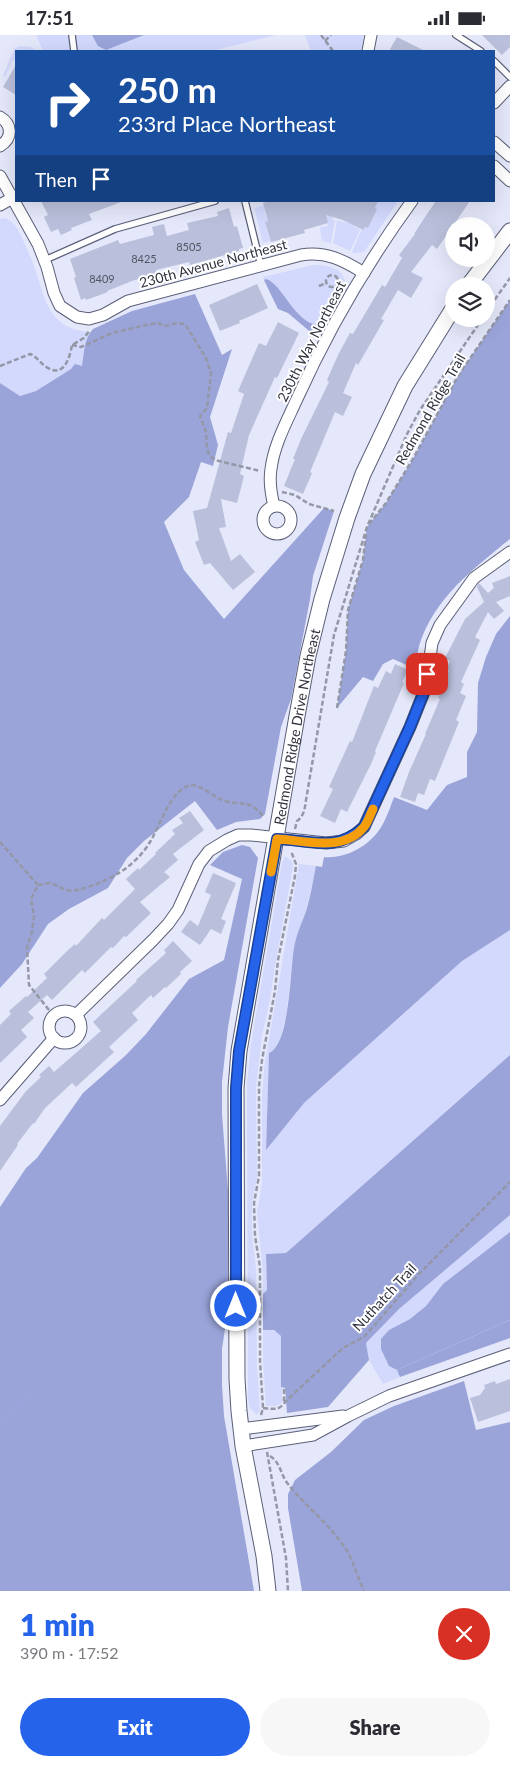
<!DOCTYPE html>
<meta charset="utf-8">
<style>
:root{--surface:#fff;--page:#f7f7f7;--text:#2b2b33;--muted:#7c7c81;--accent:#2563eb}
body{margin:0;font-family:Lato,sans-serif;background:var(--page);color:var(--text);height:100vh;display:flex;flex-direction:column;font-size:19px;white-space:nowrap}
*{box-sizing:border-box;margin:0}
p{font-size:16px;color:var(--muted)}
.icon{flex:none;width:28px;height:28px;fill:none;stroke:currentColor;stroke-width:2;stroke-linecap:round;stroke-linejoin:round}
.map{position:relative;height:1556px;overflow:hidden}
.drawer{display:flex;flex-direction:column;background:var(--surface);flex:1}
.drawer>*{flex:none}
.banner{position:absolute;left:15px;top:15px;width:480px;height:152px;border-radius:0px;box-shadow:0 5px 20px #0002;background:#1a4fa0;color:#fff;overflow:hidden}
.fabs{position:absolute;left:445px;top:182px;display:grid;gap:10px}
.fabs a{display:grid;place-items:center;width:50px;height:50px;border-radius:50%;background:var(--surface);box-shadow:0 5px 20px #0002;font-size:25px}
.pin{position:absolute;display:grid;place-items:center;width:42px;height:42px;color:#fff;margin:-21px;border-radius:10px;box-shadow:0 2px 8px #0006}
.me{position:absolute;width:55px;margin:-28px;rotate:0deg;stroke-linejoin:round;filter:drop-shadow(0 0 4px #0008)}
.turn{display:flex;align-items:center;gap:18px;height:105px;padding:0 20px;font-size:22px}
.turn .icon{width:65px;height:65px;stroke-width:2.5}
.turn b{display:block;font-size:35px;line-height:42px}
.then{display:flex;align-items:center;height:48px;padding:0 20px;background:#0003;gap:10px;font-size:19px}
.round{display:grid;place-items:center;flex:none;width:52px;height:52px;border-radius:26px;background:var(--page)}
.overview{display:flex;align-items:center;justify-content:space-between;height:85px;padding:0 20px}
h1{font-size:30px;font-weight:800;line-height:38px;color:var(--accent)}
.action{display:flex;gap:10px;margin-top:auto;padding:10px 20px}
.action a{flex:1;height:58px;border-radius:30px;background:var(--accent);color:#fff;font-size:20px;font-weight:800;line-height:58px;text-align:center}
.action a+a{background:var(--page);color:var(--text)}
.status{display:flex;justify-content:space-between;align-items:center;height:35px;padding:0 25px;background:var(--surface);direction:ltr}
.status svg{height:14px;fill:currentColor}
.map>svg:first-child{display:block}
.green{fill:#d2d9fd}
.forest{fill:#9aa4d9}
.water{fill:#9ba5da}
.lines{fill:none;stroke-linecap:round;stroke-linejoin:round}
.stream{stroke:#9ba5da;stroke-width:4}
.building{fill:#babfdb}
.service-casing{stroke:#5a5f78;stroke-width:8}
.minor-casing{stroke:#5a5f78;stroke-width:13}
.tertiary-casing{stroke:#5a5f78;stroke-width:17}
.path{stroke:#9497a6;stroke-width:2.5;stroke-dasharray:5 2.5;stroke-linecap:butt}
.service{stroke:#fff;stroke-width:5.5}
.minor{stroke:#fff;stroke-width:11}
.tertiary{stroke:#fff;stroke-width:15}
.route-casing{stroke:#184099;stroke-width:12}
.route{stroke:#2563eb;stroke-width:9}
.slow{stroke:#f59e0b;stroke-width:9}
.labels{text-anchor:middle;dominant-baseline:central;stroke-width:4;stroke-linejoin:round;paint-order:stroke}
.number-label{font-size:11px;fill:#525565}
.street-label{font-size:14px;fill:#30323e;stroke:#fff}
</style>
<div class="status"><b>17:51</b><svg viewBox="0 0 49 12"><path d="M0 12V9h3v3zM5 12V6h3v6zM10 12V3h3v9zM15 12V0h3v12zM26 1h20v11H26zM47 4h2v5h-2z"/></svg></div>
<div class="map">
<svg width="510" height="1556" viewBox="0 0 510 1556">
<rect width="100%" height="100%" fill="#e5e8fa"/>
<g class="green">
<polygon points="36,0 276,0 212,16 43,16"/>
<polygon points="305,0 364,0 361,16 311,16"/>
<polygon points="21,11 31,12 37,16 16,16 16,24 12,26 5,42 3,41 15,13"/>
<polygon points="324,166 333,179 332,184 335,186 331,208 322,206 320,192 328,191"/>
<polygon points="378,166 398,166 364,217 354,218 352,217 362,194 365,192 368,193 376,175 375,173"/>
<polygon points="264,170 265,180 266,180 268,186 265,187 270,206 263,208 254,173"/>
<path d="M5 183C15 187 18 195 22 203 28 216 34 229 38 243 47 273 54 294 90 297L85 311 82 331 71 334 36 356 20 361 0 348V184Z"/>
<polygon points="337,186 349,188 360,195 350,216 333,208"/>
<path d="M313 230C326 230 342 232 345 246L314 300 288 278 278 274 263 242Z"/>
<polygon points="285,821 292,826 293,832 276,925 270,965 262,1001 256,1052 257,1142 252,1167 252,1200 256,1234 257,1333 260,1375 257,1380 250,1373 248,1365 247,1048 251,1009 282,828"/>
<polygon points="299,829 316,831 307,872 294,911 286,982 278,1012 274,1016 269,1018 266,1114 304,1068 462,926 510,895 510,1020 286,1218 266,1219 267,1255 263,1259 263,1237 257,1178 262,1149 262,1064 264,1034"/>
<polygon points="510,1180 510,1197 443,1249 426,1271 410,1284 389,1295 389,1331 397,1335 400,1342 383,1349 369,1325 366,1308 399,1274"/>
<path d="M263 1295C270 1295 277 1294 281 1301L282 1366 281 1369 276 1371H266L263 1325Z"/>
</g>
<g class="forest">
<path d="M266 244C283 249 295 290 320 290L314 300 288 278 278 274 264 245Z"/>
<path d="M195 259 222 320 232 314 210 382 218 410 213 431 201 427 189 462 164 487 184 535 224 584 324 473 334 476 313 541 310 564 291 664 281 692 265 779 260 784 236 787 217 795 195 766 144 806 127 823 108 853 69 874 48 889 22 929 0 953V348L20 361 36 356 71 334 75 329 82 331C84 319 84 303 93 294L132 276Z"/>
<path d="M510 265V504C473 534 434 563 419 611 417 618 417 627 416 634L393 624 383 629 373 646 363 642 337 673 346 616 348 575 363 525 367 492 386 468 413 424 458 341Z"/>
<path d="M510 581V895L462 926 304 1068 266 1115 269 1018C290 1010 290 935 294 913 296 899 303 886 307 873 311 859 313 845 316 831L322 832 324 822C348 824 373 809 384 787 388 779 391 770 394 762L427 775 447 750 467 742V717L477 697 478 648 486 622 496 599Z"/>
<polygon points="242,810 250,812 258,823 228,992 222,1047 222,1079 228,1156 228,1244 226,1287 222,1314 222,1350 224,1381 254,1556 0,1556 0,1172 26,1133 37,1123 83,1058 126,1020 146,999 189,944 224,925 242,844 210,830 223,817"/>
<polygon points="510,1020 510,1180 399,1274 366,1308 369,1325 328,1372 287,1378 285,1353 281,1352 281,1301 274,1295 263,1295 263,1259 267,1255 266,1219 286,1218"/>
<polygon points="510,1285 510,1303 400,1342 397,1335"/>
<polygon points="464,1346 476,1395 510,1387 510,1556 302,1556 288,1473 288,1459 295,1445 331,1417 364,1385 394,1371"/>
</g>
<g class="water">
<polygon points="92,0 144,0 106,15 98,11"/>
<polygon points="510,1197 510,1285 397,1335 389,1331 381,1314 381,1304 389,1295 410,1284 426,1271 443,1249"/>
</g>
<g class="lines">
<polyline class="stream" points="0,1387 30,1358"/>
</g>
<g class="building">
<polygon points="482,0 510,0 510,12 502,20"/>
<polygon points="397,2 425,16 389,16"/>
<polygon points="16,30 16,60 3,52"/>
<polygon points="41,166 121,166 121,167 89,179 92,185 71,193 72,195 61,200 58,194 51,197 44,182 48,180"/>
<polygon points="269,166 378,166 375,173 377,174 368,193 365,192 363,195 343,185 326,180 328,188 304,195 305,198 271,207 265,187 268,186 263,168"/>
<polygon points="436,166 470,166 437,214 432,210 411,237 423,243 411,263 398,255 381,284 384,285 358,330 356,328 343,358 352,362 343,381 335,377 310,437 312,438 303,459 284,451 295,424 293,424 301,404 329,347 327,345 339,318 350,298 353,299 382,250 385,252 402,223 399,220 415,199 414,199 425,182"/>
<polygon points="229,173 234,192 237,191 243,213 239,214 239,216 190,230 189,227 156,235 156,239 132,246 107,256 108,257 86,265 85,263 81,265 74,243 76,242 70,224 118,205 120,209 154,200 152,192 164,189 167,201 189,195 187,188 218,181 217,177"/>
<polygon points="257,249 268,273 239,286 240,288 220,296 209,270"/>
<polygon points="278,287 299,298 277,343 275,342 249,400 240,439 244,441 237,468 221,464 226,492 219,493 231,526 240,519 255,537 233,555 210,528 204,530 195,507 199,505 193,476 207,473 228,397 231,398 244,359 238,356 259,308 266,311"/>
<polygon points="510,541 510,561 496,567 504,576 494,584 488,577 475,602 480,605 461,647 464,649 460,658 466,661 456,685 459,687 435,746 430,744 424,760 418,758 415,767 400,762 409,737 426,699 425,699 440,664 438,663 449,636 446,634 450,626 445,623 465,584 484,567 477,552 479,548 488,558 494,553 492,548"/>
<polygon points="395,629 408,635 402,647 404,648 375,716 376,717 371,729 347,777 341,774 335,788 320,781 333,754 329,752 350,706 352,707 374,651 378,653 386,636 391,639"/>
<polygon points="190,776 204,795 173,819 178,825 164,837 170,842 140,867 151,878 126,902 124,901 113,913 111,912 85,938 82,935 52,965 47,960 28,977 34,983 21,995 27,1002 0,1028 0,990 11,979 9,976 26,961 27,962 47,943 44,939 67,916 75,909 76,911 102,883 104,885 135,854 126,844 138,833 139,835 156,819 155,818 175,799 172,795 183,788 179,783"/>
<polygon points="213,838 236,848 221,884 226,886 221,899 211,894 200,910 181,897 190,885 198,891 211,860 205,857"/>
<polygon points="173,906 192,926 180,937 181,939 166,953 165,952 153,963 151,960 132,978 138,985 109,1012 114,1017 76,1052 72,1048 45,1073 34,1089 33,1088 17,1109 18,1110 0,1136 0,1091 26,1056 41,1042 39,1040 49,1031 54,1037 101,996 93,987 137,946 136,945 166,918 164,915"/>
<polygon points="510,1344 510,1376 478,1387 470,1363 480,1360 485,1353 484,1350 495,1346 496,1349"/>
</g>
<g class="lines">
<defs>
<g id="service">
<polyline points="72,0 74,16"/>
<polyline points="456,0 481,16"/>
<polyline points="494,26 510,42"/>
<polyline points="245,166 261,231"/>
<polyline points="45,225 115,194 215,166"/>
</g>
<g id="minor">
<polyline points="368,16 371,0"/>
<polyline points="494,68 510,51"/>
<path d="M0 82C12 89 13 103 0 111"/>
<polyline points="494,107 510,121"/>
<polyline points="494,131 510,146"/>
<path d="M0 141 38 209 47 232 54 258 60 271 77 282 89 284 103 280 128 266 301 220C326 216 343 225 364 238"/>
<polyline points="0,170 16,161"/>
<circle cx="277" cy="485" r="14"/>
<path d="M274 471C271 459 269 446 271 434 274 410 286 388 296 366 328 295 366 229 412 166"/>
<circle cx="65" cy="992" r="16"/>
<polyline points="76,980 153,905 168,889 178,875 199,829 209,816 227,805 238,800 251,800 326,808 344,806 356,799 364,792 410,692 426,652 432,608 440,590 474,543 510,517"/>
<polyline points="0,1065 54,1003"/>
<polyline points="241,1394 343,1381"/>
<polyline points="243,1411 313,1400 348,1381 389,1361 510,1319"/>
</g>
<g id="tertiary">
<polyline points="468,251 510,196"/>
<path id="s1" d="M268 1556 264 1521 243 1411 239 1376 237 1344 236 1053 239 1016 297 681 308 621 322 564 347 483 363 439 405 351 454 272"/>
</g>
</defs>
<use href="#service" class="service-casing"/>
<use href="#minor" class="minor-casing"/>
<use href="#tertiary" class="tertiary-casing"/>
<g class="path">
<polyline points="321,0 333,16"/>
<polyline points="325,6 331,0"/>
<circle cx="332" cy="246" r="6"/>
<polyline points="319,251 326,248"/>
<polyline points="486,277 510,243"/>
<polyline points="72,310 81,312 112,298 146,290 158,288 166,291 177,288 185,289 206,323 211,338 207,373 200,381 206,397 207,414 210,421 215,425 260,436"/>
<path d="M0 331 30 319C38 322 42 331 50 334 65 341 70 321 72 310L84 303 90 295"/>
<polyline points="282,457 295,460 309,469 334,476"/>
<polyline points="369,489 386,468 413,424 458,341 510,265"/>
<polyline points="337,673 346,616 348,575 363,525 366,499"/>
<path d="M295 794 297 786C304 781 305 773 306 765L334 600 367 492 407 399 420 375 482 284"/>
<polyline points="0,807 38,850"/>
<path d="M49 975 29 950 27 912 32 897 34 881 31 864 38 850C42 850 46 848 49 848 56 849 61 854 67 855 78 858 108 845 117 839 130 832 143 819 150 807 159 793 172 751 192 750 198 749 215 762 222 765 240 772 247 762 263 781"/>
<polyline points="284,1354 284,1368"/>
<path d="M263 1373C275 1374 279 1376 286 1366L343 1313 364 1302 419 1239 510 1147"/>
<polyline points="261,1380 263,1373 260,1326 260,1232 255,1201 254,1168 259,1141 259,1051 262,1025 275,956 278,925 295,841 296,829 291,816"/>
<polyline points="267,1417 286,1523 288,1556"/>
<path d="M270 1421C281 1428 280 1439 288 1449 306 1472 332 1491 347 1516 354 1528 358 1543 364 1556"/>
</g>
<use href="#service" class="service"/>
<use href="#minor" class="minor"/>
<use href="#tertiary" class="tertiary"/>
</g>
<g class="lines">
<defs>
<path id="route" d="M236 1271V1053L239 1016 277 804C312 805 335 818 364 792L410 692 426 652 427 639"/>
</defs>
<use href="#route" class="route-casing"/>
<use href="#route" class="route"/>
<path class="slow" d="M271 837 277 804C304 805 343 818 364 792 368 787 370 780 373 774"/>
</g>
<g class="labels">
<g class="number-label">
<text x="189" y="211">8505</text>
<text x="144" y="223">8425</text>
<text x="102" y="243">8409</text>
</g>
<g class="street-label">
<text transform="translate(213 228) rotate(-15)">230th Avenue Northeast</text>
<text transform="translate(311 306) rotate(-63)">230th Way Northeast</text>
<text transform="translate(430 374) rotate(-60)">Redmond Ridge Trail</text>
<text stroke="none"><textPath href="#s1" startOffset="872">Redmond Ridge Drive Northeast</textPath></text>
<text transform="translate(384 1262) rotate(-47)">Nuthatch Trail</text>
</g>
</g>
</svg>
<div class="fabs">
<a><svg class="icon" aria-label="sound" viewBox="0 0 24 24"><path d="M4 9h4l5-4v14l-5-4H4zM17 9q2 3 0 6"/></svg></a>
<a><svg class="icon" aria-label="layers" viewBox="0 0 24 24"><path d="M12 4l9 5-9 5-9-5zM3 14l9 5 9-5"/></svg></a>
</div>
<div class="pin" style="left:427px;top:639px;background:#d93025"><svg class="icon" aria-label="arrive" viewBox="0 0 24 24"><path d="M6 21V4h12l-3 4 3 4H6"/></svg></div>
<svg class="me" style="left:236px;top:1271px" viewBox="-20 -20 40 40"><circle r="17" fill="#2563eb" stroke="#fff" stroke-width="3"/><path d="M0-11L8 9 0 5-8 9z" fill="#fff"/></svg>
<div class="banner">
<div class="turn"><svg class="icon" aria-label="right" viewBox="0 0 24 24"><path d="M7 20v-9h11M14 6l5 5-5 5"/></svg><div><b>250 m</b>233rd Place Northeast</div></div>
<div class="then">Then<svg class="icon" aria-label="arrive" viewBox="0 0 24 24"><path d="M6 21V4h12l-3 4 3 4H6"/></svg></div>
</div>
</div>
<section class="drawer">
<div class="overview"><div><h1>1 min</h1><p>390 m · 17:52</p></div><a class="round" style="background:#d93025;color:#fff"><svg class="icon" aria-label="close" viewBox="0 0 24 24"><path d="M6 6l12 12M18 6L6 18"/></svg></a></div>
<div class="action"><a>Exit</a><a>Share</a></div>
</section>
